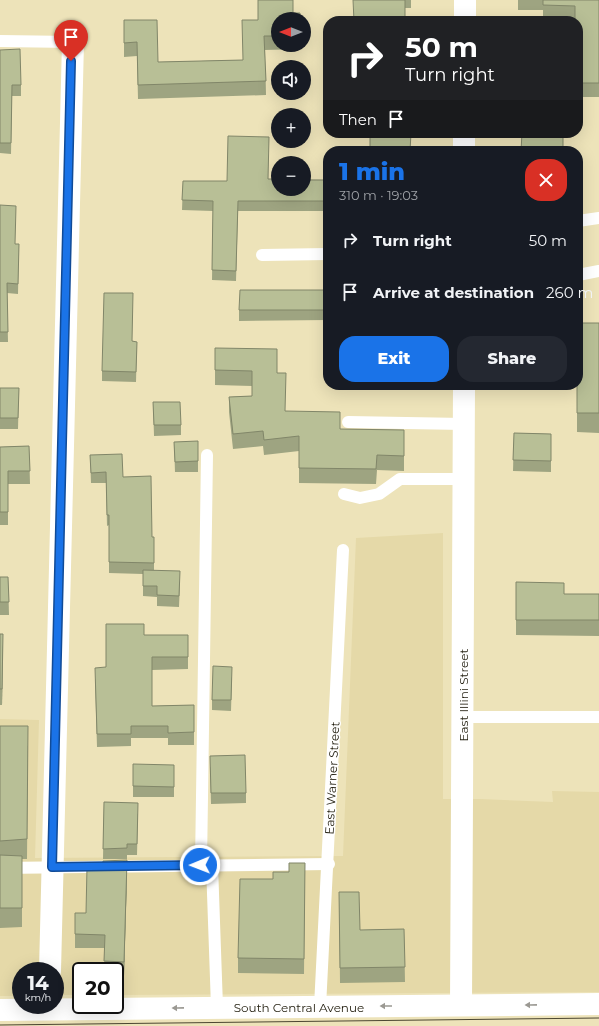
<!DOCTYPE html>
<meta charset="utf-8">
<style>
:root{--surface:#171b24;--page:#242831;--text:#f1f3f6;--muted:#9ea1a6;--accent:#1a73e8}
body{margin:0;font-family:Montserrat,sans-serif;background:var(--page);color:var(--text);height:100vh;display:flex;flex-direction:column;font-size:15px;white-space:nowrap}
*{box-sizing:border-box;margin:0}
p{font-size:13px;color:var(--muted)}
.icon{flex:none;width:22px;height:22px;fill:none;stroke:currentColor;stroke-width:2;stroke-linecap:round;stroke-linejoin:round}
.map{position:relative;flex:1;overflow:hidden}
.side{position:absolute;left:323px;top:146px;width:260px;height:244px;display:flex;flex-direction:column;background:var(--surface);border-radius:16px;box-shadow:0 4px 16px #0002}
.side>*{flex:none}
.guide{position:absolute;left:323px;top:16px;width:260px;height:122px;border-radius:16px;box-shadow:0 4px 16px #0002;background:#202124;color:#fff;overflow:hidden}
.needle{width:26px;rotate:270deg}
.controls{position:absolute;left:271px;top:12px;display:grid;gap:8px}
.controls a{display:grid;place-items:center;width:40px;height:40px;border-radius:50%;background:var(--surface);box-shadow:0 4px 16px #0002;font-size:20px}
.speed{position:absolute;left:12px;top:962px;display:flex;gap:8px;font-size:20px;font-weight:700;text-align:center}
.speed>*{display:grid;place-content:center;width:52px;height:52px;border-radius:50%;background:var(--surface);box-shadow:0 4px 16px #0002;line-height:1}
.speed small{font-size:10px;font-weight:400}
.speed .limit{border:2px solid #111;border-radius:6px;background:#fff;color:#111}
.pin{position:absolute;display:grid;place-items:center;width:34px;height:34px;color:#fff;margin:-41px -17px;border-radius:50% 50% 50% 0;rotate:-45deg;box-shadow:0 0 4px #0007}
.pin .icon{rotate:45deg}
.me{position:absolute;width:44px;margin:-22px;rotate:269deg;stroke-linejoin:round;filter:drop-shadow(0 0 3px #0008)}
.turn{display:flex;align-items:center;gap:14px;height:84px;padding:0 16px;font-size:18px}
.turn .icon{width:52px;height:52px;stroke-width:2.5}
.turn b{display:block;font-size:28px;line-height:34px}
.then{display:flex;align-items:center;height:38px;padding:0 16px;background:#0003;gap:8px;font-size:15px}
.round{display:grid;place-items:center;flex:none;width:42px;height:42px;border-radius:16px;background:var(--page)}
.summary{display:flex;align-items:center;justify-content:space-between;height:68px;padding:0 16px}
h1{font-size:24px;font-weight:800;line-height:30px;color:var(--accent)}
.button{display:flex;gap:8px;margin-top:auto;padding:8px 16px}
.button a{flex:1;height:46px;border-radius:16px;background:var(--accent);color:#fff;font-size:16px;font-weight:800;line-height:46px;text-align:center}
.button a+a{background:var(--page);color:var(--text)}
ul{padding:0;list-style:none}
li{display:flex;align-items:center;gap:12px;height:52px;padding:0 16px}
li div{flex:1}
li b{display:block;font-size:15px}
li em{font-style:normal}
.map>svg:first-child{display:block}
.built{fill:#e5d9a8}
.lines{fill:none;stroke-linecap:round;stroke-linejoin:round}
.lane{stroke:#fff;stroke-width:12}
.street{stroke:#fff;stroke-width:22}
.secondary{stroke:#fff;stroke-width:22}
.tram{stroke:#4c4732;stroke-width:1}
.wall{fill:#9ea481}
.shaded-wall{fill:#818669}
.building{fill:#b8bf96;stroke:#818669}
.oneway{fill:#9b9993}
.route-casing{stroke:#114b97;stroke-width:10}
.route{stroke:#1a73e8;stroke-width:7}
.labels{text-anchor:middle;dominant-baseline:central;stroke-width:3;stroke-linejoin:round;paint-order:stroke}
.street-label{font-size:12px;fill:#211d0e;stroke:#fff}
</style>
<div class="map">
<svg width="599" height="1026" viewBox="0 0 599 1026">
<rect width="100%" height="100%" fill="#ede3b9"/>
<polygon class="built" points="443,533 443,799 480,799 553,802 552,791 599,792 599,992 115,995 115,971 81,971 81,995 55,995 55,971 21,971 21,996 0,996 0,719 39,720 35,858 343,856 356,538"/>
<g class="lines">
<g class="lane">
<polyline points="0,41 73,42"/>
<polyline points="578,221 599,218"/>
<polyline points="262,255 328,254"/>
<polyline points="578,275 599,271"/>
<polyline points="348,422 464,424"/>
<polyline points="344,494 360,498 379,494 400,479 464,479"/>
<polyline points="463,717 599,717"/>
<polyline points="201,865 207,455"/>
<polyline points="212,865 217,1007"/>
<polyline points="0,868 329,864"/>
<polyline points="320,1007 343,550"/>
</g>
<g class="street">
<polyline points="465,21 465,0"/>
<polyline points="464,151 464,133"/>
<polyline points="50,971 73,42"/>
<polyline points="461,1005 464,385"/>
</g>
<polyline class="secondary" points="0,1010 599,1004"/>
<polyline class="tram" points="0,1025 599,1018"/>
</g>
<g class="wall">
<polygon points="353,0 411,0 411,8 405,8"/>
<polygon points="518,0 599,0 599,97 578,97 578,21 575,20 543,19 543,10 518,10"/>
<polygon points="278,19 278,45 301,45 301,49 265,50 266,95 138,99 137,56 124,57 124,20 158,62 243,60"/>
<polygon points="0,50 21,85 21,96 12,96 11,154 0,153"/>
<polygon points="269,179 328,180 328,211 238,211 236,281 212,280 213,211 182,210 183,181 227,181"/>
<polygon points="0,205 15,244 19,244 18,294 7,293 8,342 0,342"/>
<polygon points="328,290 328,320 239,321 239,310"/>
<polygon points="599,323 599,433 577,432 577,385"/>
<polygon points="132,341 137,342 136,382 102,381 102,371"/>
<polygon points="215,348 277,373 285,411 340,429 404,430 404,471 377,470 376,484 299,483 299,451 264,455 263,446 233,449 229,412 229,397 252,396 252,386 215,385"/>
<polygon points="0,388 19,388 18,429 0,429"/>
<polygon points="153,402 181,425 181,435 154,436"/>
<polygon points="514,433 551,434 551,472 513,471"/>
<polygon points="174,442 198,461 198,472 175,472"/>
<polygon points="29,446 30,484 8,484 8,525 0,525 0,447"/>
<polygon points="90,455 123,477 152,537 154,537 154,570 180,582 179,607 157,606 157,597 143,596 143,574 109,573 109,525 107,526 106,483 91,483"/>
<polygon points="0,577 8,577 9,615 0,615"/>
<polygon points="516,582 564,594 599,594 599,636 516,635"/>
<polygon points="0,634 3,649 2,705 0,705"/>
<polygon points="144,635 188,635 188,669 152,670 152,706 194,705 194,745 168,745 168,738 131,738 131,746 97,747 95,680 106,667"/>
<polygon points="232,677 231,711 212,710 212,700"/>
<polygon points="0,726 28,746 27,859 22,859 22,927 0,928"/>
<polygon points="174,765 174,797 133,797 133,786"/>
<polygon points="210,767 246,793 246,803 211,804"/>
<polygon points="104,802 138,814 137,855 127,855 127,859 103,859"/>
<polygon points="305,863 304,974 238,973 238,958 273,879 289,872"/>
<polygon points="127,874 124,976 115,975 115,971 104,971 105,948 75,948 75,913 86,913"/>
<polygon points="339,892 360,930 404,929 405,982 340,983"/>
</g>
<g class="shaded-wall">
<polygon points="3,634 3,649 2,705 2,689"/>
<polygon points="127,860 127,874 124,976 124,962"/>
</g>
<g class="building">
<polygon points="258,0 293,0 293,13 300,13 300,19 278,19 278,36 264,36 266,81 138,85 137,42 124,43 124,20 157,20 158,62 243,60 242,20 258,20"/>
<polygon points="353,0 405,0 405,21 354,21"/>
<polygon points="543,0 599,0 599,83 578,83 578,21 575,21 575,6 543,5"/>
<polygon points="20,49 21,85 12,85 11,143 0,143 0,50"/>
<polygon points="370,133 411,133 410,151 370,151"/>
<polygon points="522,133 563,133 563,151 521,151"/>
<polygon points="228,136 269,137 268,179 278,179 278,189 304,189 304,180 328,180 328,201 238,201 236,271 212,270 213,201 182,200 183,181 227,181"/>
<polygon points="0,205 16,206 15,244 19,244 18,284 7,283 8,332 0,332"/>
<polygon points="240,290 328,290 328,310 239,310"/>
<polygon points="104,293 133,293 132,341 137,342 136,372 102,371"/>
<polygon points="578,323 599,323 599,413 577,413 577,385 578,385"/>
<polygon points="215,348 277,349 277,373 286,373 285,411 340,412 340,429 404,430 404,456 377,455 376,469 299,468 299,436 264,440 263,431 233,434 229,397 252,396 252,371 215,370"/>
<polygon points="0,388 19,388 18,418 0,418"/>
<polygon points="153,402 180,402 181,425 154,425"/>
<polygon points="514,433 551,434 551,461 513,460"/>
<polygon points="198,441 198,461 175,462 174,442"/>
<polygon points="29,446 30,471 8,471 8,512 0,512 0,447"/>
<polygon points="122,454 123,477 151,476 152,537 154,537 154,563 109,562 109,515 107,515 106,472 91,473 90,455"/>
<polygon points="143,570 180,571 179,596 157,595 157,586 143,586"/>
<polygon points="0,577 8,577 9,602 0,602"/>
<polygon points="516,582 564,583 564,594 599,594 599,620 516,620"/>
<polygon points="106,624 144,624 144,635 188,635 188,657 152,657 152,706 194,705 194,732 168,733 168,726 131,726 131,734 97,734 95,668 106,667"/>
<polygon points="0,634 3,634 2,689 0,689"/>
<polygon points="213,666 232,667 231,700 212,700"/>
<polygon points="0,726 28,726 27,839 0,841"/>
<polygon points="245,755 246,793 211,793 210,756"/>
<polygon points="133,764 174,765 174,787 133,786"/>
<polygon points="104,802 138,803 137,844 127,844 127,848 103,849"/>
<polygon points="0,855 22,856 22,908 0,908"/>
<polygon points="127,860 124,962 104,961 105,935 75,934 75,913 86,913 87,867 103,868 103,861"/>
<polygon points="289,863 305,863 304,959 238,958 240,879 273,879 273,872 289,872"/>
<polygon points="339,892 359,892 360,930 404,929 405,967 340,968"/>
</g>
<defs><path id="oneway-solid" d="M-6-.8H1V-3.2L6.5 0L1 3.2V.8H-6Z"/></defs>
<g class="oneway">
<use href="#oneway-solid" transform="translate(531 1005) rotate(179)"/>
<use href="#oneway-solid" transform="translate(386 1006) rotate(180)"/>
<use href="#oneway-solid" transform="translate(178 1008) rotate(179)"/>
</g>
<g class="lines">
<defs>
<polyline id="route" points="71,61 52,867 200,865"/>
</defs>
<use href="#route" class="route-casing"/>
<use href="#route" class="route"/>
</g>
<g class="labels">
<g class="street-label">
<text transform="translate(463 695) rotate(-90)">East Illini Street</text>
<text transform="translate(332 778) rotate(-87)">East Warner Street</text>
<text x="299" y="1007">South Central Avenue</text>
</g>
</g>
</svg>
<div class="controls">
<a><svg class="needle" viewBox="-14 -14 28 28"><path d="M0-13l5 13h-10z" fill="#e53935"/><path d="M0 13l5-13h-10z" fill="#9ea1a6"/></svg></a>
<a><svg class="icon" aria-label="sound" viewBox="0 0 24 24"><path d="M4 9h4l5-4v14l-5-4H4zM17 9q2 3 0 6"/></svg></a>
<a>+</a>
<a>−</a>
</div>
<div class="speed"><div>14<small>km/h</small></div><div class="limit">20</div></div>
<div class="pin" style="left:71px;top:61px;background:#d93025"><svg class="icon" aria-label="arrive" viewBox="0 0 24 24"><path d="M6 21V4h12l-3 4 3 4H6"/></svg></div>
<svg class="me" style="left:200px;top:865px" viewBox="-20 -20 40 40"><circle r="17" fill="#1a73e8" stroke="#fff" stroke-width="3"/><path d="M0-11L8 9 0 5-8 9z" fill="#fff"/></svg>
<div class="guide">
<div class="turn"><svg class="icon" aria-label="right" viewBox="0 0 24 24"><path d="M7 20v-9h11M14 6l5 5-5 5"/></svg><div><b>50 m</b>Turn right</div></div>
<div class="then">Then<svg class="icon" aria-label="arrive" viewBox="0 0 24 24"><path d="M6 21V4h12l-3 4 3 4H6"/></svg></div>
</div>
<section class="side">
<div class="summary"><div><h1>1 min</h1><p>310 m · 19:03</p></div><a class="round" style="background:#d93025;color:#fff"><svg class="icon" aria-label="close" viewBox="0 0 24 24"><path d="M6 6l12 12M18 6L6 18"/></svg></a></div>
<ul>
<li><svg class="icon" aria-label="right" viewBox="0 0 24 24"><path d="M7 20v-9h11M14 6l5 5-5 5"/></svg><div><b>Turn right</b></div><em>50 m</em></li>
<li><svg class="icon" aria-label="arrive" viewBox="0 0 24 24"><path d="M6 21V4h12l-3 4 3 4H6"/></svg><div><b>Arrive at destination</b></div><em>260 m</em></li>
</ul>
<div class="button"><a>Exit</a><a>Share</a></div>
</section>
</div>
